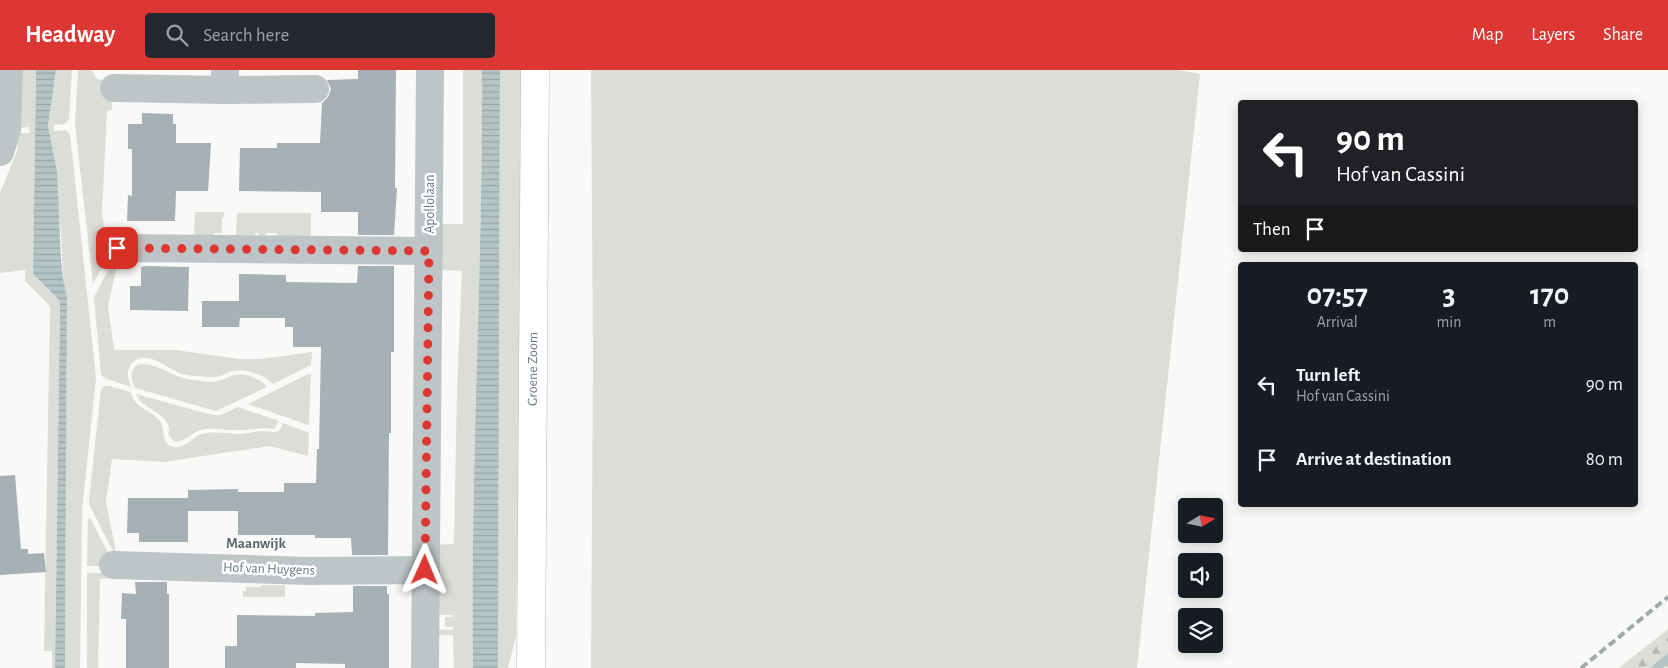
<!DOCTYPE html>
<style>
:root{--surface:#171b24;--page:#242831;--text:#f1f3f6;--muted:#9ea1a6;--accent:#dd3733}
body{margin:0;font-family:"Alegreya Sans",sans-serif;background:var(--page);color:var(--text);height:100vh;display:flex;flex-direction:column;font-size:19px;white-space:nowrap}
*{box-sizing:border-box;margin:0}
p{font-size:16px;color:var(--muted)}
.icon{flex:none;width:28px;height:28px;fill:none;stroke:currentColor;stroke-width:2;stroke-linecap:round;stroke-linejoin:round}
.map{position:relative;flex:1;overflow:hidden}
.side{position:absolute;left:1238px;top:192px;width:400px;height:245px;display:flex;flex-direction:column;background:var(--surface);border-radius:5px;box-shadow:0 2px 12px #0003}
.side>*{flex:none}
.hud{position:absolute;left:1238px;top:30px;width:400px;height:152px;border-radius:5px;box-shadow:0 2px 12px #0003;background:#202124;color:#fff;overflow:hidden}
.needle{width:32px;rotate:80deg}
.controls{position:absolute;left:1178px;top:428px;display:grid;gap:10px}
.controls a{display:grid;place-items:center;width:45px;height:45px;border-radius:5px;background:var(--surface);box-shadow:0 2px 12px #0003;font-size:25px}
.pin{position:absolute;display:grid;place-items:center;width:42px;height:42px;color:#fff;margin:-21px;border-radius:10px;box-shadow:0 2px 8px #0006}
.me{position:absolute;width:55px;margin:-28px;rotate:1deg;stroke-linejoin:round;filter:drop-shadow(0 0 4px #0008)}
.turn{display:flex;align-items:center;gap:18px;height:105px;padding:0 15px;font-size:22px}
.turn .icon{width:65px;height:65px;stroke-width:2.5}
.turn b{display:block;font-size:35px;line-height:42px}
.then{display:flex;align-items:center;height:48px;padding:0 15px;background:#0003;gap:10px;font-size:19px}
.eta{display:flex;justify-content:space-evenly;align-items:center;height:85px;text-align:center}
.eta b{font-size:30px;font-weight:600;line-height:35px}
ul{padding:0;list-style:none}
li{display:flex;align-items:center;gap:15px;height:75px;padding:0 15px}
li div{flex:1}
li b{display:block;font-size:19px}
li em{font-style:normal}
header{display:flex;align-items:center;gap:30px;box-sizing:border-box;height:70px;padding:0 25px;background:var(--accent);color:#fff}
header strong{font-size:24px}
nav{display:flex;gap:28px;margin-inline-start:auto;font-size:18px}
.search{width:350px;height:45px;background:var(--page);display:flex;align-items:center;gap:12px;box-sizing:border-box;padding:0 18px;border-radius:5px;color:var(--muted);font-size:19px}
.map>svg:first-child{display:block}
.green{fill:#daded6;fill-rule:evenodd}
.forest{fill:url(#forest-firs)}
.water{fill:url(#water-rules)}
.lines{fill:none;stroke-linecap:round;stroke-linejoin:round}
.stream{stroke:#b5c5c7;stroke-width:8}
.building{fill:#a5b1b4}
.major-casing{stroke:#b2b9bb;stroke-width:29}
.minor{stroke:#bec5c7;stroke-width:28}
.major{stroke:#fff;stroke-width:28}
.rail{stroke:#a0aaad;stroke-width:4;stroke-dasharray:8 4;stroke-linecap:butt}
.route{stroke:#dd3733;stroke-width:9;stroke-dasharray:0 16.2}
.labels{text-anchor:middle;dominant-baseline:central;stroke-width:5;stroke-linejoin:round;paint-order:stroke}
.street-label{font-size:14px;fill:#657a81;stroke:#fff}
.neighbourhood-label{font-size:15px;font-weight:bold;fill:#57676c;stroke:#fff}
</style>
<header>
<strong>Headway</strong>
<div class="search"><svg class="icon" aria-label="search" viewBox="0 0 24 24"><circle cx="10" cy="10" r="6"/><path d="M15 15l6 6"/></svg>Search here</div>
<nav><a>Map</a><a>Layers</a><a>Share</a></nav>
</header>
<div class="map">
<svg width="1668" height="598" viewBox="0 0 1668 598">
<defs>
<pattern id="forest-firs" width="22" height="20" patternUnits="userSpaceOnUse" patternTransform="scale(1.25)"><rect width="22" height="20" fill="#daded6"/><path d="M5 1l3.5 6h-7zM16 11l3.5 6h-7z" fill="#b4b9b3"/></pattern>
<pattern id="water-rules" width="6" height="5" patternUnits="userSpaceOnUse" patternTransform="scale(1.25)"><rect width="6" height="5" fill="#b5c5c7"/><path d="M0 2.5h6" fill="none" stroke="#97a5a7"/></pattern>
</defs>
<rect width="100%" height="100%" fill="#f9f9f7"/>
<g class="green">
<polygon points="20,0 36,0 33,204 60,231 55,598 52,598 52,581 44,581 50,236 25,211 25,200 0,203 0,123 17,81 19,63 30,63 29,57 19,58"/>
<polygon points="56,0 72,0 69,49 65,54 54,55 54,61 66,60 70,64 96,308 82,440 80,598 65,598 67,226 63,209 61,163 48,56"/>
<polygon points="78,0 92,0 96,8 112,15 112,40 107,41 102,143 105,162 117,162 117,166 96,166 96,173 117,173 93,213 75,54"/>
<path d="M463 0H482C483 199 470 399 473 598H454L453 565H431V568L427 565 428 473 431 471V475L454 474 457 319 462 201 435 200 436 154H463ZM431 545H453V547H445V557H453V560L430 559 431 556H434V547H431Z"/>
<polygon points="500,0 524,0 516,566 508,598 498,598"/>
<polygon points="591,0 1179,0 1200,4 1137,598 591,598 593,289"/>
<polygon points="195,142 224,142 224,147 222,148 222,163 214,163 214,165 194,165"/>
<polygon points="237,143 311,143 311,166 277,166 277,163 266,163 266,166 258,165 258,163 255,163 255,165 236,165"/>
<path d="M117 184 119 187 108 236 114 280H176L239 289H262L312 282 311 295 273 314C265 305 247 299 234 301 225 302 222 308 209 307 200 306 191 306 182 304 168 299 148 279 133 292 125 299 128 308 131 317L104 308 101 304 94 227Z"/>
<path d="M140 294C156 293 166 302 180 307 189 310 200 311 210 312 222 312 227 306 236 305 246 303 261 309 267 317L216 341 135 318C131 308 128 299 140 294Z"/>
<polygon points="311,304 309,354 308,355 248,334 306,305"/>
<path d="M104 316H109L131 322C134 339 151 339 160 351 166 360 160 374 174 377 185 379 192 367 202 364 214 361 225 363 237 364 246 364 255 361 264 361 268 361 271 362 276 362L280 360 283 353 309 363 308 386 270 376 164 392 112 389 106 432 116 482 114 483 89 434V430L101 320Z"/>
<path d="M136 324 212 345H221L238 337 279 351 274 359C262 357 251 360 239 360 225 360 213 357 200 360 191 363 185 372 175 372L169 366C168 364 169 361 169 358 166 341 141 339 136 324Z"/>
<polygon points="90,448 114,494 114,496 87,496 88,449"/>
<polygon points="87,503 114,503 115,508 100,509 98,598 87,598"/>
<polygon points="262,515 285,515 285,527 243,527 243,521 246,521 246,517 261,517"/>
</g>
<polygon class="forest" points="1668,559 1668,598 1619,598"/>
<g class="water">
<polygon points="36,0 56,0 48,56 57,102 61,189 63,209 67,226 65,598 55,598 60,231 33,204"/>
<path d="M482 0H500L498 598H473C470 399 483 199 482 0Z"/>
</g>
<g class="lines">
<polyline class="stream" points="1656,598 1668,588"/>
</g>
<g class="building">
<polygon points="358,0 396,0 395,118 397,118 394,165 358,165 358,142 321,142 321,122 239,121 240,78 277,78 277,73 320,73 322,33 328,27 331,19 327,10 358,9"/>
<polygon points="142,43 173,44 173,54 176,54 176,73 211,73 208,121 176,121 175,151 127,151 128,125 132,126 132,79 128,79 128,54 142,54"/>
<polygon points="146,196 189,197 188,241 130,240 130,216 141,216 141,197"/>
<polygon points="358,196 394,196 394,282 391,282 391,363 389,363 388,485 352,485 351,468 315,468 315,465 238,465 238,441 188,441 188,472 139,472 139,463 127,463 128,428 188,428 188,420 238,419 238,422 284,422 284,413 316,413 317,379 319,379 321,277 293,277 293,257 285,257 285,248 240,248 239,257 202,257 202,231 239,231 239,204 286,205 286,212 357,213"/>
<polygon points="15,405 21,479 28,479 28,484 44,483 46,502 0,505 0,406"/>
<polygon points="135,512 167,512 167,524 169,524 169,598 126,598 126,549 121,549 122,523 136,524"/>
<polygon points="353,516 387,516 387,524 389,524 389,598 345,598 345,594 296,593 296,598 225,598 225,576 237,576 237,545 315,546 315,543 353,542"/>
</g>
<g class="lines">
<defs>
<g id="major">
<path id="s1" d="M531 598 535 0"/>
</g>
</defs>
<use href="#major" class="major-casing"/>
<g class="minor">
<polyline points="114,18 225,20 225,0"/>
<polyline points="225,20 315,19"/>
<polyline points="0,82 7,60 9,0"/>
<polyline points="117,178 429,181"/>
<polyline points="113,495 310,501 425,500"/>
<polyline points="425,598 430,0"/>
</g>
<use href="#major" class="major"/>
<polyline class="rail" points="1581,598 1668,527"/>
</g>
<g class="lines">
<polyline class="route" points="117,178 429,181 425,500"/>
</g>
<g class="labels">
<g class="street-label">
<text transform="translate(430 134) rotate(-90)">Apollolaan</text>
<text stroke="none"><textPath href="#s1" startOffset="299">Groene Zoom</textPath></text>
<text transform="translate(269 499) rotate(2)">Hof van Huygens</text>
</g>
<g class="neighbourhood-label">
<text x="256" y="473">Maanwijk</text>
</g>
</g>
</svg>
<div class="controls">
<a><svg class="needle" viewBox="-14 -14 28 28"><path d="M0-13l5 13h-10z" fill="#e53935"/><path d="M0 13l5-13h-10z" fill="#9ea1a6"/></svg></a>
<a><svg class="icon" aria-label="sound" viewBox="0 0 24 24"><path d="M4 9h4l5-4v14l-5-4H4zM17 9q2 3 0 6"/></svg></a>
<a><svg class="icon" aria-label="layers" viewBox="0 0 24 24"><path d="M12 4l9 5-9 5-9-5zM3 14l9 5 9-5"/></svg></a>
</div>
<div class="pin" style="left:117px;top:178px;background:#d93025"><svg class="icon" aria-label="arrive" viewBox="0 0 24 24"><path d="M6 21V4h12l-3 4 3 4H6"/></svg></div>
<svg class="me" style="left:425px;top:500px" viewBox="-20 -20 40 40"><path d="M0-17L14 15 0 8-14 15z" fill="#dd3733" stroke="#fff" stroke-width="4"/></svg>
<div class="hud">
<div class="turn"><svg class="icon" aria-label="left" viewBox="0 0 24 24"><path d="M17 20v-9H6M10 6l-5 5 5 5"/></svg><div><b>90 m</b>Hof van Cassini</div></div>
<div class="then">Then<svg class="icon" aria-label="arrive" viewBox="0 0 24 24"><path d="M6 21V4h12l-3 4 3 4H6"/></svg></div>
</div>
<section class="side">
<div class="eta">
<div><b>07:57</b><p>Arrival</p></div>
<div><b>3</b><p>min</p></div>
<div><b>170</b><p>m</p></div>
</div>
<ul>
<li><svg class="icon" aria-label="left" viewBox="0 0 24 24"><path d="M17 20v-9H6M10 6l-5 5 5 5"/></svg><div><b>Turn left</b><p>Hof van Cassini</p></div><em>90 m</em></li>
<li><svg class="icon" aria-label="arrive" viewBox="0 0 24 24"><path d="M6 21V4h12l-3 4 3 4H6"/></svg><div><b>Arrive at destination</b></div><em>80 m</em></li>
</ul>
</section>
</div>
